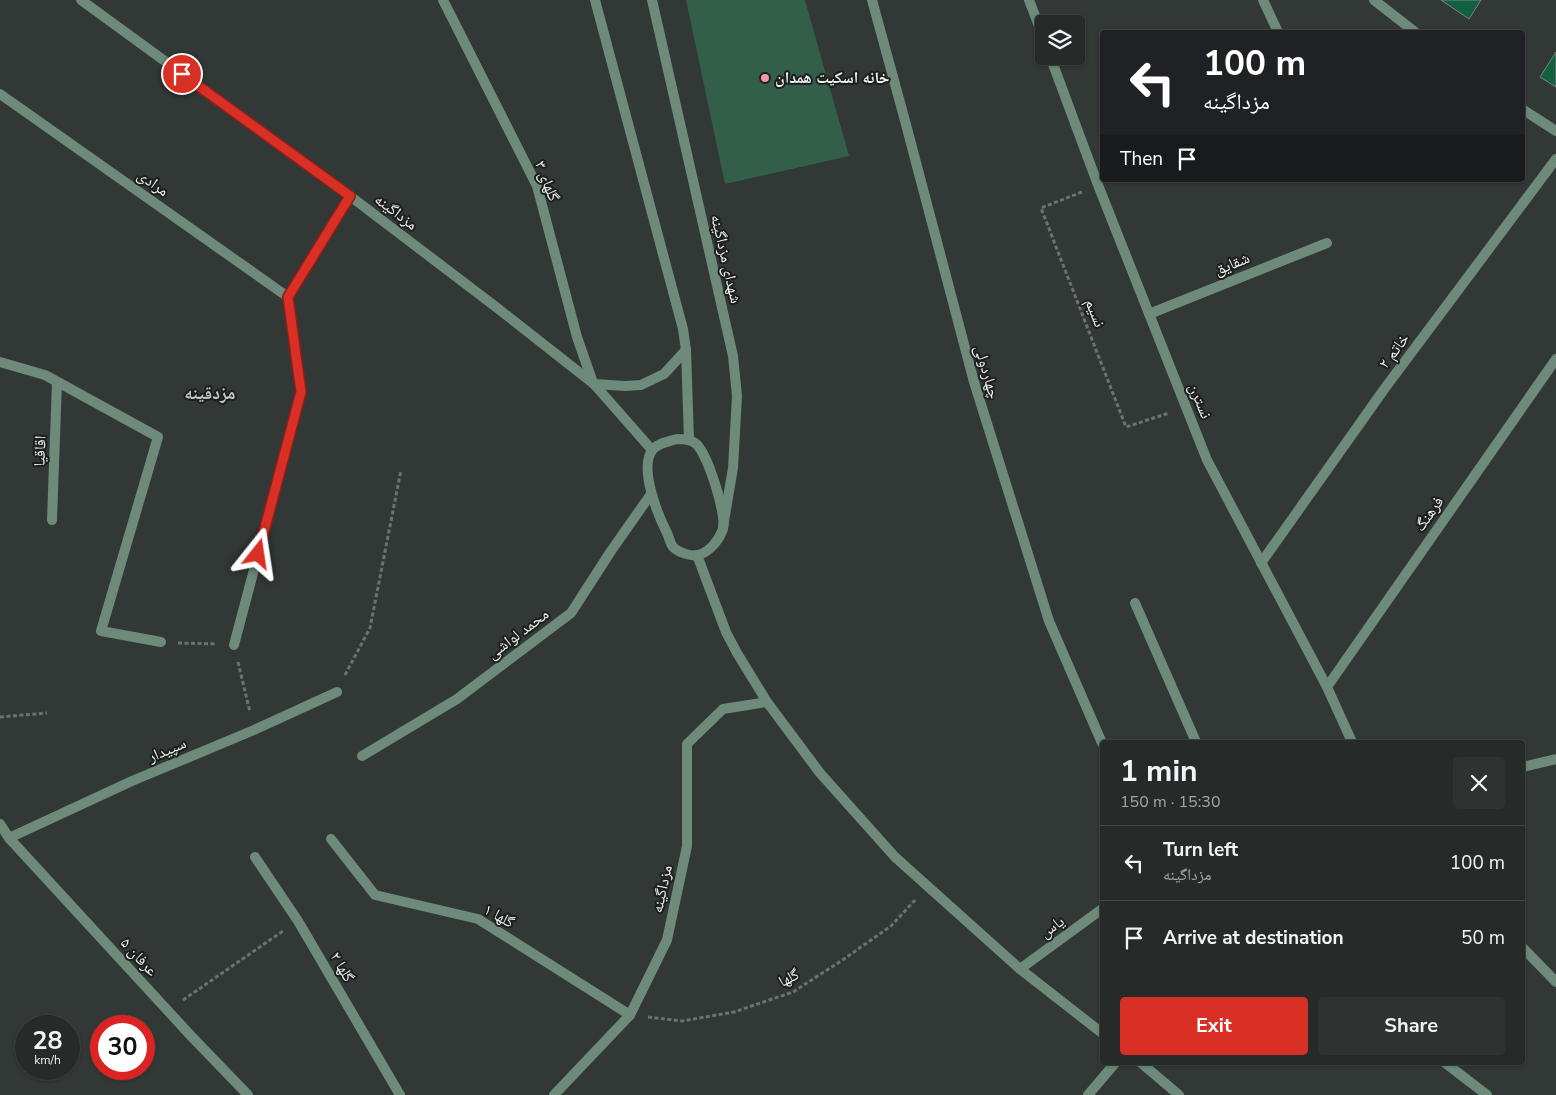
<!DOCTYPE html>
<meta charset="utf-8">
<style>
:root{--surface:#262a28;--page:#2e3230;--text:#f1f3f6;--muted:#a4a7a8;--line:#424645;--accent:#d93025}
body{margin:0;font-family:"Nunito Sans","Noto Naskh Arabic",sans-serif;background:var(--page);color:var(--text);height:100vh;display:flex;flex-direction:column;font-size:19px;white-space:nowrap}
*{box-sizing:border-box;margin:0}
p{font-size:16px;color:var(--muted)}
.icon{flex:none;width:28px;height:28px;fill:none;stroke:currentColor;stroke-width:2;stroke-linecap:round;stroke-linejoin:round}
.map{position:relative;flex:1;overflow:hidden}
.drawer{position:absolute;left:1100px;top:740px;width:425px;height:325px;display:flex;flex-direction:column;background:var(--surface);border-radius:5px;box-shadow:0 1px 4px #0004,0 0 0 1px var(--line)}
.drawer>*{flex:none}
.guide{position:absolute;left:1100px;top:30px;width:425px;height:152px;border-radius:5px;box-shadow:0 1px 4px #0004,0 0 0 1px var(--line);background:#202124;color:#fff;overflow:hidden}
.fabs{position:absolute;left:1035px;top:15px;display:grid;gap:10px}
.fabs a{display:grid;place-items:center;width:50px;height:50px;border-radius:5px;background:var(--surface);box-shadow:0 1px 4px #0004,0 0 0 1px var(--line);font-size:25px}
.speed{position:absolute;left:15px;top:1015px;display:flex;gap:10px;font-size:25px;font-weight:700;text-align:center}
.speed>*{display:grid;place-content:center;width:65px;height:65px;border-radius:50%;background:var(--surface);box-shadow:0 1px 4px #0004,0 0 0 1px var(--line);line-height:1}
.speed small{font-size:12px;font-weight:400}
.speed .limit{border:8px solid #d22;background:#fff;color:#111}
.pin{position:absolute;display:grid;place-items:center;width:42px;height:42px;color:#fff;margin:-21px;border:2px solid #fff;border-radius:50%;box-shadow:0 1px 5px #0007}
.me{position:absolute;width:55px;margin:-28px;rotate:15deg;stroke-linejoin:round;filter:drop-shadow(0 0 4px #0008)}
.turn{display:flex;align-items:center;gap:18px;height:105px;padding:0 20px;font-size:22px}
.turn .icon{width:65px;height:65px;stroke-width:2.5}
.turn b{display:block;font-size:35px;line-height:42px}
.then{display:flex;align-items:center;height:48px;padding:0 20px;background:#0003;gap:10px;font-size:19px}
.round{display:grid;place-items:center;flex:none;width:52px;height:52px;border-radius:5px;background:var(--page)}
.overview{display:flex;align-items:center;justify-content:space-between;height:85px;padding:0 20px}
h1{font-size:30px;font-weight:700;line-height:38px}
.button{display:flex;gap:10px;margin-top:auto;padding:10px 20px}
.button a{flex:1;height:58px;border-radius:5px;background:var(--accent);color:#fff;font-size:20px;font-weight:700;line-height:58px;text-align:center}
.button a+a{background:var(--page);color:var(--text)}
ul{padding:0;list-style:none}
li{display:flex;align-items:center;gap:15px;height:75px;padding:0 20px;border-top:1px solid var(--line)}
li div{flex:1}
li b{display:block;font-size:19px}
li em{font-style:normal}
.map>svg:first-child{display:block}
.green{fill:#335e49}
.building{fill:#116041;stroke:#7e8581}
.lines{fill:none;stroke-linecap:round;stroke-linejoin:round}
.path{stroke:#6c726f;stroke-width:3;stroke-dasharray:4 2.5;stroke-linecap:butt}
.minor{stroke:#6d8a7a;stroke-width:10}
.tertiary{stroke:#6d8a7a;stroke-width:10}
.route-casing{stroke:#8d1f18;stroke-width:12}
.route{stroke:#d93025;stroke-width:9}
.poi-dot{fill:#f49aa7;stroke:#1c1f1d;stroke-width:2}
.labels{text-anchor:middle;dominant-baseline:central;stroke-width:4;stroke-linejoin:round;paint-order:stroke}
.poi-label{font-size:16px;font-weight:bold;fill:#edf1ef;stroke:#1c1f1d;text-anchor:start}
.street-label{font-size:16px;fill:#edf1ef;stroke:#1c1f1d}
.neighbourhood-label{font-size:18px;font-weight:bold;fill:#c3cac6;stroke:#1c1f1d}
</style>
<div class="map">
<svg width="1556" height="1095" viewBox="0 0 1556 1095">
<rect width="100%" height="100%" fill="#323835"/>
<polygon class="green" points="686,0 805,0 849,156 725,184"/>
<g class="building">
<polygon points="1441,0 1481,0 1469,19"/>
<polygon points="1556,52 1556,87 1540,77"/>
</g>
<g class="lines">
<g class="path">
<polyline points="1082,192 1041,208 1126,427 1169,413"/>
<polyline points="178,643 216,644"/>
<polyline points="238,662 250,712"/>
<polyline points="345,675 370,628 401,470"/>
<polyline points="0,717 47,713"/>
<polyline points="183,1000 283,931"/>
<polyline points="648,1017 682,1021 734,1012 793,992 844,959 891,926 916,899"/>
</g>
<g class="minor">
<polyline points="81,0 350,196 496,307 594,384 652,450"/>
<polyline points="443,0 537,186 577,337 593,383"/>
<polyline points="872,0 904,117 974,382 1049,621 1102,743"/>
<polyline points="1029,0 1044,39"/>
<polyline points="1263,0 1278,32"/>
<polyline points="1374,0 1415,32"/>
<polyline points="1050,56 1098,185 1207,460 1327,687 1352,742"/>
<polyline points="0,94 288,297"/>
<polyline points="1522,109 1556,131"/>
<polyline points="1149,314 1327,243"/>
<polyline points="0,362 45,375 158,437 101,631 161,642"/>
<polyline points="52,520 57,382"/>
<polyline points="1261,563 1385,388 1556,159"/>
<polyline points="1135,603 1196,742"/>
<polyline points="234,645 301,392 288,297 350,196"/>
<polyline points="1327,687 1556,359"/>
<polyline points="362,756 457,699 571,613 611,551 651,494"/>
<polyline points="1522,767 1556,759"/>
<polyline points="0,824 9,838 192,1037 248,1095"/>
<polyline points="9,838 132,781 254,730 337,692"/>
<polyline points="331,839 375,895 478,919 630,1015"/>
<polyline points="255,857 298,921 400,1095"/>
<polyline points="1522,947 1556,982"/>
<polyline points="1020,969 1102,909"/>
<polyline points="1444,1062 1487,1095"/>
<polyline points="554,1095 630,1015 667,940 687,846 687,744 723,709 767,702"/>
<polyline points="1088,1095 1116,1062"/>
</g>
<g class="tertiary">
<polyline points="595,0 683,329 686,350 689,440"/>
<polyline points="652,0 733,356 737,396 733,468 723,527"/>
<polyline points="594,384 625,386 641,385 664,374 686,350"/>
<path d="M677 439C683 439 690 439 695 443 707 451 727 515 723 529 719 540 710 552 698 555 691 557 678 552 673 547 670 543 669 537 667 533 658 515 638 467 653 449 659 443 669 441 677 439Z"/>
<polyline points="697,555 726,632 737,653 767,702 820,773 895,857 1020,969 1102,1033"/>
<polyline points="1140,1062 1179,1095"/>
</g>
</g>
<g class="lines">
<defs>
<polyline id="route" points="182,74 350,196 288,297 301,392 258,554"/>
</defs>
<use href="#route" class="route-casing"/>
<use href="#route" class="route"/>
</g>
<circle class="poi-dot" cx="765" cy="78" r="5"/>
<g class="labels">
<g class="poi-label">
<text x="775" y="78">خانه اسكيت همدان</text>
</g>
<g class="street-label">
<text transform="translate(547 181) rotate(69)">گلهای ۳</text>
<text transform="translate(153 183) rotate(35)">مرادی</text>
<text transform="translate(396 212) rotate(37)">مزداگینه</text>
<text transform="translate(726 259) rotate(77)">شهدای مزداگینه</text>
<text transform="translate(1232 264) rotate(-22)">شقایق</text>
<text transform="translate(1095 313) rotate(69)">نسیم</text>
<text transform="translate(1394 351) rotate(-53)">خاتم ۲</text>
<text transform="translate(987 372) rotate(74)">چهاردولی</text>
<text transform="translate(1200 401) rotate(68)">نسترن</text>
<text transform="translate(40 451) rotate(-88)">اقاقیا</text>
<text transform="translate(1429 514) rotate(-55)">فرهنگ</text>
<text transform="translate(518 634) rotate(-37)">محمد لواشی</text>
<text transform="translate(167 750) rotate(-23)">سپیدار</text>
<text transform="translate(662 889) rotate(-78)">مزداگینه</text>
<text transform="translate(499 916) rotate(29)">گلها ۱</text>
<text transform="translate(1052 927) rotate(-36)">یاس</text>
<text transform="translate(139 957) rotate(47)">عرفان ۵</text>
<text transform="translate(342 967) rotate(60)">گلها ۲</text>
<text transform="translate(789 978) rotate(-27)">گلها</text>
</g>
<g class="neighbourhood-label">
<text x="210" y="393">مزدقینه</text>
</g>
</g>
</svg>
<div class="fabs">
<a><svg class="icon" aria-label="layers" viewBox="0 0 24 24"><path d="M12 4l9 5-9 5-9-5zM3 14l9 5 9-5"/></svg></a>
</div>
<div class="speed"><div>28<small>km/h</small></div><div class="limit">30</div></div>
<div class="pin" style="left:182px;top:74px;background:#d93025"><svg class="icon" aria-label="arrive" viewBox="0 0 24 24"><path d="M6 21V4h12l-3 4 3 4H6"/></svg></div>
<svg class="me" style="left:258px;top:554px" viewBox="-20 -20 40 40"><path d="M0-17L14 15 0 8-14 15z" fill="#d93025" stroke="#fff" stroke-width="4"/></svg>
<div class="guide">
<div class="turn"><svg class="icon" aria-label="left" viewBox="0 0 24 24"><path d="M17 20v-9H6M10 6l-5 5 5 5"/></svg><div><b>100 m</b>مزداگینه</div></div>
<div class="then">Then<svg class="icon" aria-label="arrive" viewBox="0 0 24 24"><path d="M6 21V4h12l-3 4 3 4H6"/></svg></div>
</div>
<section class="drawer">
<div class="overview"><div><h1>1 min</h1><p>150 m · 15:30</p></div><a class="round"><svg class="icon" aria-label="close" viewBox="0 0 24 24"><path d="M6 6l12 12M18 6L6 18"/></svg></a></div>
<ul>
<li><svg class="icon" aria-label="left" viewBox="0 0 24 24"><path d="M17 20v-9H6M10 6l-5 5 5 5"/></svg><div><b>Turn left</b><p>مزداگینه</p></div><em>100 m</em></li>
<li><svg class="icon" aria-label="arrive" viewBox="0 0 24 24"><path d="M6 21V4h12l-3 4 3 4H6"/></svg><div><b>Arrive at destination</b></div><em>50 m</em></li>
</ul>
<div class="button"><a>Exit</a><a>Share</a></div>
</section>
</div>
